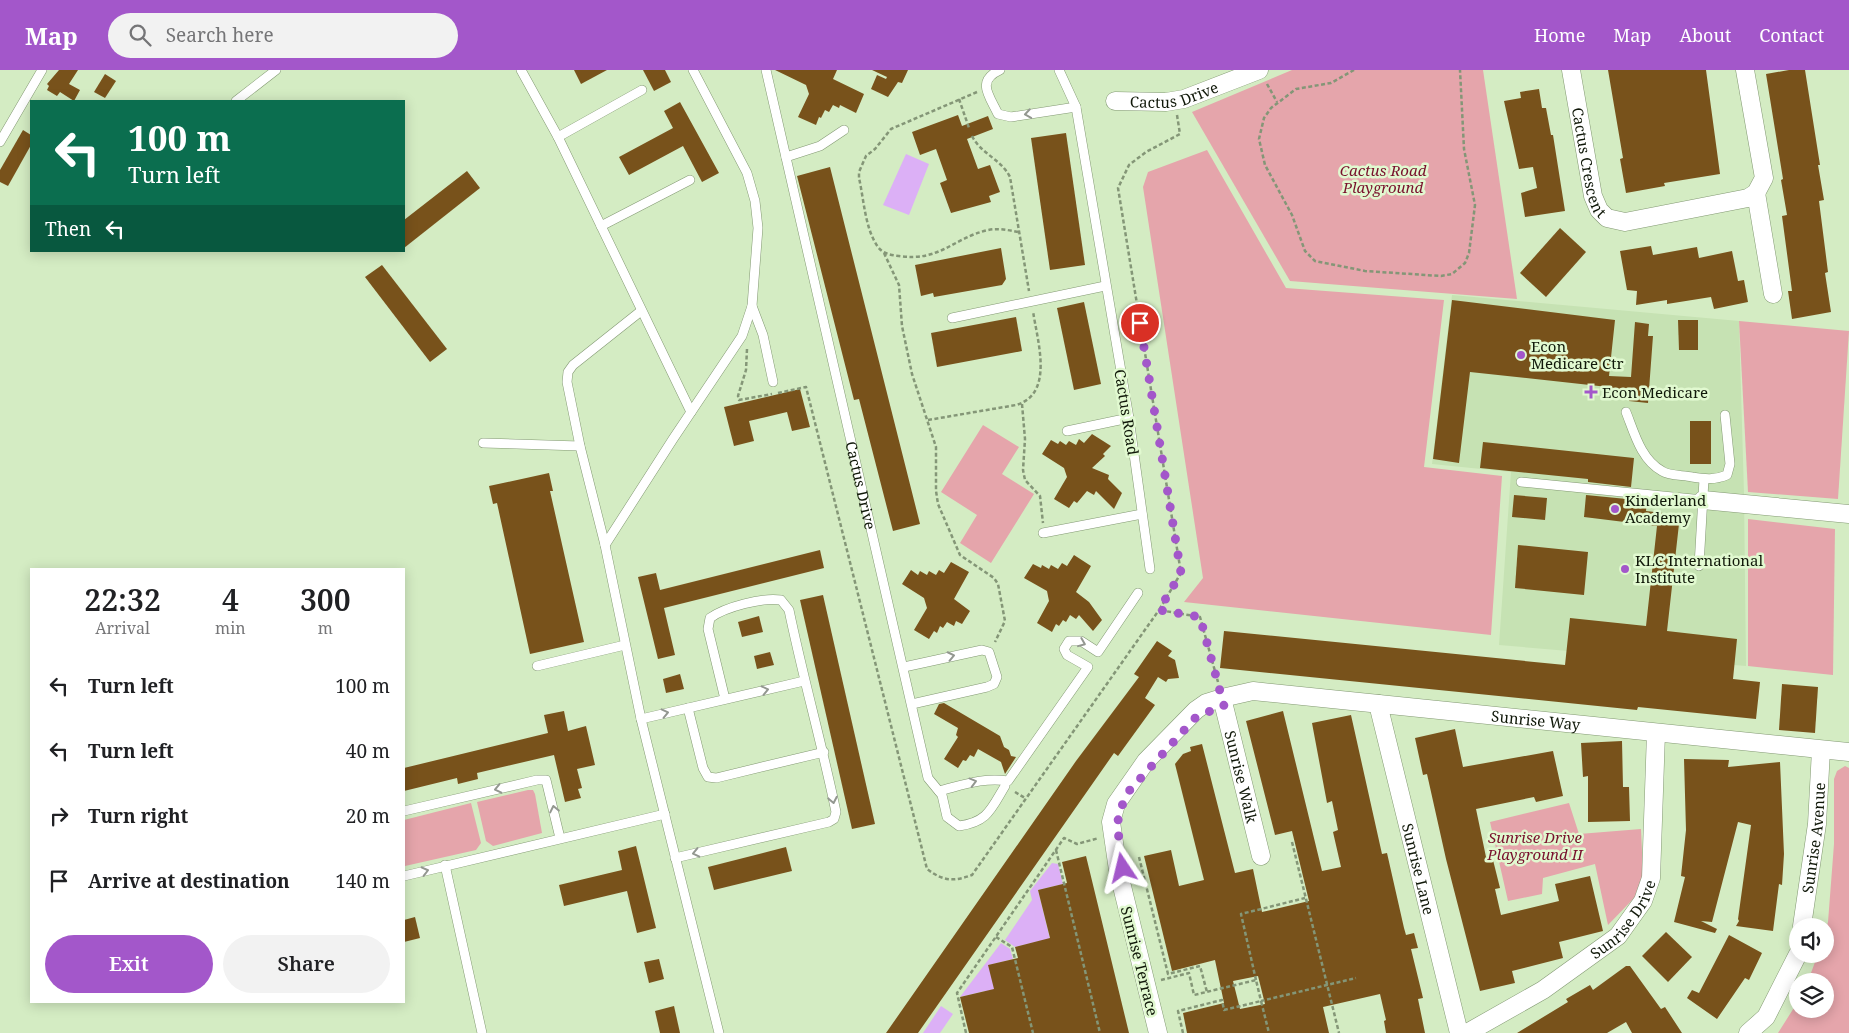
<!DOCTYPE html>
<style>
:root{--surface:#fff;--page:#f2f2f2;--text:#202124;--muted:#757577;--accent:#a357ca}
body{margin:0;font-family:"Noto Serif",serif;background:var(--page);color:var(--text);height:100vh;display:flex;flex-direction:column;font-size:19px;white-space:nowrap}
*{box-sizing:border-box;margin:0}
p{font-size:16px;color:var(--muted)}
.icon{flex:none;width:28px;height:28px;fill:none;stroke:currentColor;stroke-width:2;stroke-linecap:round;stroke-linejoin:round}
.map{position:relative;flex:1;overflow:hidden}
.sheet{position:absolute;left:30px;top:498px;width:375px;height:435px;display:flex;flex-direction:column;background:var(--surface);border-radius:0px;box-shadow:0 2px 12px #0003}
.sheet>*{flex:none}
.top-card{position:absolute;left:30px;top:30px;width:375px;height:152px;border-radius:0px;box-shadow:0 2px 12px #0003;background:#0b6e4f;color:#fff;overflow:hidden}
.buttons{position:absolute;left:1789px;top:848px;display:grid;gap:10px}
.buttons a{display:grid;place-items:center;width:45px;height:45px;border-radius:50%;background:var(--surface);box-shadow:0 2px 12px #0003;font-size:25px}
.pin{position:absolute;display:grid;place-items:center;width:42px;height:42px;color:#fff;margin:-21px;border:2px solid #fff;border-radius:50%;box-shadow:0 1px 5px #0007}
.me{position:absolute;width:55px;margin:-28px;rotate:350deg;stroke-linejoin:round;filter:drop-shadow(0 0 4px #0008)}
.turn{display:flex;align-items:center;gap:18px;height:105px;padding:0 15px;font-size:22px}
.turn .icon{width:65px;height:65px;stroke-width:2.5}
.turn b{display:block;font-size:35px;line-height:42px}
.then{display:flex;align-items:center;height:48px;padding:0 15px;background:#0003;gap:10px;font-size:19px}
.eta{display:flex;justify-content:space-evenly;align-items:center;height:85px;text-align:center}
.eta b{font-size:30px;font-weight:600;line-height:35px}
.button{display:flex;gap:10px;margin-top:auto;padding:10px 15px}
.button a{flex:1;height:58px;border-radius:30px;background:var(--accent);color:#fff;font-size:20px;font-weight:600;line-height:58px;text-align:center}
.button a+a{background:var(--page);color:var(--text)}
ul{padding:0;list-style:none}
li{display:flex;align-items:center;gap:15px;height:65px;padding:0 15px}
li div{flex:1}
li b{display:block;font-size:19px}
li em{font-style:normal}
header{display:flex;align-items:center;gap:30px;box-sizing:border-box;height:70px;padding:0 25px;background:var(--accent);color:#fff}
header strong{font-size:24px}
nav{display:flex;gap:28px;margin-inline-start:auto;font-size:18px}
.search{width:350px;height:45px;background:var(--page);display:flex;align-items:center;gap:12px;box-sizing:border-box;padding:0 18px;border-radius:28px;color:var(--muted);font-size:19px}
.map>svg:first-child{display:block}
.built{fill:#c6e2b3}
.green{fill:#e5a5ab}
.water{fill:#dcb0f6}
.building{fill:#78521b;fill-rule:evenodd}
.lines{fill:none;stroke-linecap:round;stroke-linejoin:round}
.service-casing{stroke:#839973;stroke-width:10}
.minor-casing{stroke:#839973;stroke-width:19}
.path{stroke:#849677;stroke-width:2.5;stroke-dasharray:4 2.5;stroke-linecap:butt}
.service{stroke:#fff;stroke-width:9}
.minor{stroke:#fff;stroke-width:18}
.oneway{stroke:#939790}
.route{stroke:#a357ca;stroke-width:9;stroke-dasharray:0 16.2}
.poi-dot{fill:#a357ca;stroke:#e1f9d0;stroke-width:2}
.labels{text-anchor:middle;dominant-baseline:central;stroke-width:5;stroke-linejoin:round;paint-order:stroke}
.street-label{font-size:15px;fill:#101809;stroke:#e1f9d0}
.park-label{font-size:15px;font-style:italic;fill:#78102c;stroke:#e1f9d0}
.poi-label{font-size:15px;fill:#101809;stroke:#e1f9d0;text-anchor:start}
</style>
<header>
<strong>Map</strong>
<div class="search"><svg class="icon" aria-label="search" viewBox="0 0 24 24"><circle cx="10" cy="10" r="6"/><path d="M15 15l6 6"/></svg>Search here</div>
<nav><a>Home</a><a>Map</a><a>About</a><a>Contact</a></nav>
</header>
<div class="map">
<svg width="1849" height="963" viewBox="0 0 1849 963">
<rect width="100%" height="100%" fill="#d4ecc3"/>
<polygon class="built" points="1452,225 1739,251 1744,424 1746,596 1499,575 1511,402 1432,394"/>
<g class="green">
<polygon points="1292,0 1483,0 1517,229 1290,211 1192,42"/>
<polygon points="1207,80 1286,218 1444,230 1424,397 1502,406 1491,565 1184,532 1203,508 1143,117 1148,102"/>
<polygon points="1739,251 1849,261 1838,429 1748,422"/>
<polygon points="983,355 1019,377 1002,404 1034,424 991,493 960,473 977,445 941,422"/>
<polygon points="1748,449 1835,459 1833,605 1748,596"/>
<polygon points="1845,696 1849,698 1849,963 1778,963 1797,933 1798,939 1825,939 1825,911 1808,911 1818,884 1825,884 1825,862 1828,852 1834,774 1834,709 1837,701"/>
<polygon points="528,720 533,720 535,724 542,763 493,776 486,771 477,732"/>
<polygon points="471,733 481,773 476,780 405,796 404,750"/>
<polygon points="1569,733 1579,764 1641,759 1643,806 1637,825 1608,855 1595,794 1543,808 1542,824 1508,831 1490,752"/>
</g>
<g class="water">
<polygon points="906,84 929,94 909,145 883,135"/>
<polygon points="1052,793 1058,794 1063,814 1038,820 1073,963 1040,871 1015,877 1005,870 1032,830 1030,821"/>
<polygon points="1001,873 1010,879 1013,889 989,895 1005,963 995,963 985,921 960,927"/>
<polygon points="941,936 953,944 940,963 923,963"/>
</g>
<g class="building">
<polygon points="59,0 78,0 69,14 80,20 74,31 60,22 57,26 47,20 49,16 47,14"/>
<polygon points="574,0 607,0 581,14"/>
<polygon points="643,0 665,0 671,12 654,21"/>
<polygon points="775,0 837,0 833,9 864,24 856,43 840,35 839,38 833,35 829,42 825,40 821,48 819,47 816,55 798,47 809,24 806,15"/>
<polygon points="872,0 908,0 902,13 898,12 888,27 871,19 877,5 886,9 887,7"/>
<polygon points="1608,0 1706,0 1720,104 1664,113 1665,116 1626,123 1620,89 1623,88"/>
<polygon points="1789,0 1805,0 1820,95 1818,95 1824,130 1819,131 1828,202 1825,203 1831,242 1792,249 1788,221 1792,221 1782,146 1787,145 1781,110 1783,109 1766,4"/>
<polygon points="105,4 116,11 105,28 94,22"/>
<polygon points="1539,19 1542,38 1546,38 1551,65 1553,65 1565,141 1525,147 1521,123 1537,118 1533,97 1519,99 1504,31 1521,28 1520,22"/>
<polygon points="680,32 719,103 702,112 683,76 629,105 619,87 673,58 664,41"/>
<polygon points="958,45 962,56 988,46 993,59 967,69 978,99 990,95 1000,122 989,126 991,132 951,143 940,113 947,110 936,79 920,85 912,62"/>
<polygon points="23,60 31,65 31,75 8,116 0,112 0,100"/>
<polygon points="1066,63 1085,195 1050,200 1031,68"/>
<polygon points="830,97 920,454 893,461 859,329 854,330 797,106"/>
<polygon points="467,101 480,118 404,178 404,150"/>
<polygon points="1560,158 1586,182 1546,227 1520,203"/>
<polygon points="1651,176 1653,185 1697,177 1699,188 1732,181 1738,211 1744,210 1748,232 1714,239 1711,227 1667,234 1667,230 1636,235 1637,221 1627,220 1620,181"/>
<polygon points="1001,178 1006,209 1002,215 934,227 933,223 921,226 915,195"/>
<polygon points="382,195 447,279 430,292 365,207"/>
<polygon points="1452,230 1615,250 1609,306 1631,307 1635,252 1649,254 1648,266 1653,266 1648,333 1629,331 1630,325 1608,323 1608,317 1470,302 1459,393 1433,389"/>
<polygon points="1084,232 1101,314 1074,320 1057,238"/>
<polygon points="1016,247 1022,281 937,297 931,263"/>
<polygon points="1678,250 1698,250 1698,280 1679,280"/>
<polygon points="800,319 810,357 792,361 787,342 749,351 754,371 734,376 724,337"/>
<rect x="1690" y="351" width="21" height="43"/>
<polygon points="1092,364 1111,376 1103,384 1105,386 1092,398 1109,405 1108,409 1122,423 1114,439 1096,421 1094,425 1087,421 1077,433 1074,431 1069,438 1054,429 1067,407 1064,398 1042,384 1051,370 1058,374 1060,371 1066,375 1069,371 1076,375 1079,369 1084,373"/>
<polygon points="1483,372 1634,388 1631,417 1588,412 1588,409 1480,398"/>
<polygon points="549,403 553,421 550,421 584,572 530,584 497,433 493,434 489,416"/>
<polygon points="1514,425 1547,428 1545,450 1512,447"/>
<polygon points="1586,425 1647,431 1646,441 1680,445 1667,561 1737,569 1733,609 1760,612 1756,649 1638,637 1637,640 1220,598 1224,561 1565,595 1570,548 1646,556 1657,456 1584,447"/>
<polygon points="1518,475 1588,482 1584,525 1515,518"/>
<polygon points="820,480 824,498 664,538 675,585 658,589 638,507 656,503 660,520"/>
<polygon points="1074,485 1091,496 1076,522 1089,532 1102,550 1093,561 1079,545 1076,549 1070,545 1066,552 1063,550 1059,556 1056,554 1052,562 1037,553 1049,531 1047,521 1024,508 1033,494 1041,498 1042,495 1049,499 1051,495 1058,499 1062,493 1067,496"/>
<polygon points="951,492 969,502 954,529 970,541 962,554 956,551 954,556 947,552 943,558 940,556 937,563 934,561 929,569 914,560 927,538 924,528 902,514 911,500 918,505 920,501 927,505 929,501 936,505 939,500 944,503"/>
<polygon points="823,525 875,754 852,759 800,530"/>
<polygon points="759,546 763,562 742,567 738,552"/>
<polygon points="1157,571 1172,581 1168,586 1175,590 1179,608 1168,609 1166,612 1158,607 1145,628 1155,635 1118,686 1114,683 918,963 886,963 1076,691 1139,607 1134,604"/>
<polygon points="770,582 774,595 757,599 754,586"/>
<polygon points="680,604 684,619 666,623 663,609"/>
<polygon points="1782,614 1818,617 1815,663 1779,660"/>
<polygon points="944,633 1000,666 1004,677 1009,680 1011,686 1016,687 1005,704 1001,692 978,679 974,687 970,685 966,691 963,690 958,698 944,689 958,667 956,665 958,658 934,644 939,634"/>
<polygon points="564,641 568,661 586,656 595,695 577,699 582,718 578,719 581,728 565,732 554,685 477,703 478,709 458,714 457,708 404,721 404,698 548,663 544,645"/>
<path d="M1283 641 1322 801 1341 797 1333 762 1338 760 1332 731 1327 733 1312 653 1351 645 1382 784 1387 783 1404 858 1406 865 1414 863 1418 878 1411 879 1423 928 1418 929 1425 963H1386L1384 951 1386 950 1380 924 1323 937 1329 963H1187L1183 943 1224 933 1215 890 1172 901 1144 786 1171 780 1179 816 1204 810 1175 694 1183 684 1191 681 1190 677 1202 674 1235 803 1253 799 1262 842 1309 831 1292 761 1275 765 1246 651ZM1258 906 1265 934 1240 939 1233 911Z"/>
<polygon points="1455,659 1463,697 1553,681 1563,726 1536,732 1534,727 1476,739 1486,787 1492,786 1500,818 1495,819 1501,845 1559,831 1555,814 1590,806 1603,861 1559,872 1563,888 1512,901 1515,913 1480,921 1446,789 1427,704 1423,705 1415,668"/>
<polygon points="1622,671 1623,717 1629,717 1630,751 1588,752 1588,706 1583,707 1581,673"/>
<polygon points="1684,689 1729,690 1728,697 1780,692 1784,784 1782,815 1779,814 1773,861 1736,856 1739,851 1738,849 1751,755 1738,752 1712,852 1701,851 1717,859 1715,863 1674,852 1685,807 1681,806 1686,760"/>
<polygon points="636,776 656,858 637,863 627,821 564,836 559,815 622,800 618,781"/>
<polygon points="786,777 792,801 714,820 708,797"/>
<polygon points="1086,786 1129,963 969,963 960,927 994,919 988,895 1018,888 1015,877 1050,868 1038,820 1067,813 1062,792"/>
<polygon points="415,847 420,868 404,872 404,850"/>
<polygon points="1666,862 1692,887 1668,912 1642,886"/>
<polygon points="1729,865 1762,883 1749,910 1745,908 1717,949 1687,928 1692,920 1699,923"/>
<polygon points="659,889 664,909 649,913 644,892"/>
<polygon points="1626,896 1630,896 1661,939 1665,937 1682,963 1632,963 1626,952 1607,963 1517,963 1568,932 1566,929 1590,915 1593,920"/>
<polygon points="674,936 680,963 660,963 655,941"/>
</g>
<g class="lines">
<defs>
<g id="service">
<polyline points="521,0 558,67 691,342"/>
<path id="s1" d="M766 0 928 708 942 725 947 747 959 756C988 752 991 739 1005 716"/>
<path d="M1000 0C976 11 989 25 998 44L1011 47 1076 37"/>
<polyline points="1059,0 1076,37 1129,348 1150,499"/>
<polyline points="236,31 276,0"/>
<polyline points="558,67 642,20"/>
<polyline points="0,72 42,0"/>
<polyline points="786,87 820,76 844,60"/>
<polyline points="601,156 690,110"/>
<polyline points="752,236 763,265 773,312"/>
<polyline points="641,241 573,295 568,302 567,312 580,376 605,475 641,649 719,963"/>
<polyline points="952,248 1105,216"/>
<path d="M1626 342C1634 362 1641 390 1662 401 1669 406 1683 405 1692 407 1705 409 1715 410 1727 405L1730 394 1725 345"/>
<polyline points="1067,361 1129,348"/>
<polyline points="483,373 580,376"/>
<polyline points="1521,412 1703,430"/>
<polyline points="1043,463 1142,444"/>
<polyline points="605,475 673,369 742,266 752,236 758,158 755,131 747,103 693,0"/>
<polyline points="1699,496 1704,409"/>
<polyline points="537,596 625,575"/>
<polyline points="904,597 982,580 989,582 997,607 994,614 987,617 912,634"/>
<polyline points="688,638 703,698 708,707 716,708 824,682"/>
<polyline points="641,649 804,611"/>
<path d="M939 721C963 715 984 707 1008 711L1088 597 1067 585 1064 579 1069 571H1081L1098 582 1138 523"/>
<polyline points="404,741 537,710 546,710 560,768"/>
<path d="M675 788 829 752 834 749 836 742C822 674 803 608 789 540L781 530C763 527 725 537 710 548L708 559 725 629"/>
<polyline points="445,795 482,963"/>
<polyline points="404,806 665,744"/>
</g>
<g id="minor">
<path id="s2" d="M1571 0 1593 126 1599 140 1607 148 1625 152 1748 128 1756 123 1764 108 1745 0"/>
<path id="s3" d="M1115 31 1166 32 1184 29 1259 0"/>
<polyline points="1756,123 1773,224"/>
<polyline points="1703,430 1849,444"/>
<path id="s4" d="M1222 628 1261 786"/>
<path id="s5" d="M1378 634 1459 963"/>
<path id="s6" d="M1802 856 1817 754 1821 680"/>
<path id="s7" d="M1158 963 1118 800 1111 752 1116 734 1146 691 1196 640 1206 633 1222 628 1253 621 1849 682"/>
<path id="s8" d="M1467 963 1543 920 1618 866 1643 831 1651 808 1656 663"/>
<polyline points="1748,963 1766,947 1798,884"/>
</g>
</defs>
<use href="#service" class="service-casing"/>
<use href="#minor" class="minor-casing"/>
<g class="path">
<polyline points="1354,0 1331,13 1296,19 1271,38 1264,48 1259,69 1265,95 1292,145 1305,181 1315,191 1365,201 1441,206 1452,204 1465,193 1469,183 1475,135 1464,79 1460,0"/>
<polyline points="1267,14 1277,32"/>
<path d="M977 22 891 59 875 79 866 86 859 102V108C864 130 865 159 878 177 883 184 891 185 899 186 940 192 953 168 988 160 998 158 1008 160 1018 162"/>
<polyline points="959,29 969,58"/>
<polyline points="1177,45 1180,64 1146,82 1129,95 1118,118 1181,503 1159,540 1200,547 1218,612"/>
<path d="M972 66C981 84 1001 89 1010 107L1029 221"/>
<polyline points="884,183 899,215 902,256 912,304 936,377 936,421 938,434 960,485 994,508 998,514 1005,551 995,572"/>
<polyline points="747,279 746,300 738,326 739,330 772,324"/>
<path d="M778 323 806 317 927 799C943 811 953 812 972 805L1159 540"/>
<polyline points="1022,334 1025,369 1023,400 1025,410 1040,426 1043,453"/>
<path d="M928 350 1016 335C1055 324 1037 270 1033 241"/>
<polyline points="1015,722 1025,728"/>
<polyline points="1292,772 1339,963"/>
<polyline points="1056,780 1100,963"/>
<polyline points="1139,787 1168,904 1200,896 1207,922"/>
<polyline points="996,867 1012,877 1033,963"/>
<polyline points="1161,910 1189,903 1194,925 1256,910 1261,931 1356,908"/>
<polyline points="1256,910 1241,844 1305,828"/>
<polyline points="966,963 957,923 1064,768 1077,774 1099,768"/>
<polyline points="1183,963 1178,941 1222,930 1224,940 1261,931 1269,963"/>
</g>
<use href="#service" class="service"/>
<use href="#minor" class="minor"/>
</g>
<defs><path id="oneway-chevron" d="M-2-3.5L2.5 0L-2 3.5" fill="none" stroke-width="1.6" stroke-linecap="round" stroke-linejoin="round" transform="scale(1.25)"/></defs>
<g class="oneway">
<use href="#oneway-chevron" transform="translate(1028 44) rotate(171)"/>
<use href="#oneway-chevron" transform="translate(1082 573) rotate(22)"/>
<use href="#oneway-chevron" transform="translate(951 586) rotate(-12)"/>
<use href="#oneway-chevron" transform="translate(765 620) rotate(-13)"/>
<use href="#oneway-chevron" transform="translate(665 643) rotate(-13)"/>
<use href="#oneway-chevron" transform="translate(973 712) rotate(-15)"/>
<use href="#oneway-chevron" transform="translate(498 719) rotate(167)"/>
<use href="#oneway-chevron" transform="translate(833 730) rotate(79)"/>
<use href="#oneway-chevron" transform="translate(554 739) rotate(-102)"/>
<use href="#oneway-chevron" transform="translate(696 783) rotate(167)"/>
<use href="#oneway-chevron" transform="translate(425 801) rotate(-14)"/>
</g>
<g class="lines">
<polyline class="route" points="1123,798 1119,778 1118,744 1129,721 1197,646 1224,636 1200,547 1159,540 1181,503 1140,253"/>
</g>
<g class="poi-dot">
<circle cx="1521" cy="285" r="5"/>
<path d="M1588.5 314.5h5v5h5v5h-5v5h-5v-5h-5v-5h5z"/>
<circle cx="1615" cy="439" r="5"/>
<circle cx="1625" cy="499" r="5"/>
</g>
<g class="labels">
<g class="street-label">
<text stroke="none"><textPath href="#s3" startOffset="60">Cactus Drive</textPath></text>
<text stroke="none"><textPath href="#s2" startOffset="94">Cactus Crescent</textPath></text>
<text transform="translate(1127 342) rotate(81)">Cactus Road</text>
<text stroke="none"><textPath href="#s1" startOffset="426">Cactus Drive</textPath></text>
<text stroke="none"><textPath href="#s7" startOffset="704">Sunrise Way</textPath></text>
<text stroke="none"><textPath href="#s4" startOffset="81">Sunrise Walk</textPath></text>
<text stroke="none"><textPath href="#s6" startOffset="89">Sunrise Avenue</textPath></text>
<text stroke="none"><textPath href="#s5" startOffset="170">Sunrise Lane</textPath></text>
<text stroke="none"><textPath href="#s8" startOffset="196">Sunrise Drive</textPath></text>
<text transform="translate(1140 891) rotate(76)">Sunrise Terrace</text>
</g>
<g class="park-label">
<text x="1383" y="100">Cactus Road<tspan x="1383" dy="17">Playground</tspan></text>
<text x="1535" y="767">Sunrise Drive<tspan x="1535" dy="17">Playground II</tspan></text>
</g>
<g class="poi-label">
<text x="1531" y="276">Econ<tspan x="1531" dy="17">Medicare Ctr</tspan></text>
<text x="1602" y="322">Econ Medicare</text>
<text x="1625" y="430">Kinderland<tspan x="1625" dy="17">Academy</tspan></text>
<text x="1635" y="490">KLC International<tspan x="1635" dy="17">Institute</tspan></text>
</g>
</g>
</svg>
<div class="buttons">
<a><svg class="icon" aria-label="sound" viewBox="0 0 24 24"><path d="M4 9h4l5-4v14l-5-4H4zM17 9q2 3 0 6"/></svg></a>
<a><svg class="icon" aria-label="layers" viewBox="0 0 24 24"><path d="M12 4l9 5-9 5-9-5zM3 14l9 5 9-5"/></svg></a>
</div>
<div class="pin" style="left:1140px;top:253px;background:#d93025"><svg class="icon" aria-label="arrive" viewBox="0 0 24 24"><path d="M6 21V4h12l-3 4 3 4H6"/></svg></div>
<svg class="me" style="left:1123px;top:798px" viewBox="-20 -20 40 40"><path d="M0-17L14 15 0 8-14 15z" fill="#a357ca" stroke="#fff" stroke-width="4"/></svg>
<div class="top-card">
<div class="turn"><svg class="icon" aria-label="left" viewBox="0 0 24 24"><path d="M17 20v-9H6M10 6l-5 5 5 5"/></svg><div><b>100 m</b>Turn left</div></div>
<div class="then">Then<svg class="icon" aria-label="left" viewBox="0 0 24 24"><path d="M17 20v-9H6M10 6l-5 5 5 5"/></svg></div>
</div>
<section class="sheet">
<div class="eta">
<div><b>22:32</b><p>Arrival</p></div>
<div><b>4</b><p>min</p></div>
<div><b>300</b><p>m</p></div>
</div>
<ul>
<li><svg class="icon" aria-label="left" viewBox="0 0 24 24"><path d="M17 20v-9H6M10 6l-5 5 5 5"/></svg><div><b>Turn left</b></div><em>100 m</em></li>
<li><svg class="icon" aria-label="left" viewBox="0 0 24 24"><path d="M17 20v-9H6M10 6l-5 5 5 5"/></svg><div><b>Turn left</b></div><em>40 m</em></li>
<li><svg class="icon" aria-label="right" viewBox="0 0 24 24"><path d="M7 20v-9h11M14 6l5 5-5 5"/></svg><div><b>Turn right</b></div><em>20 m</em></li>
<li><svg class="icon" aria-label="arrive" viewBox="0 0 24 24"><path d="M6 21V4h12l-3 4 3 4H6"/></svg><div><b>Arrive at destination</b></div><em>140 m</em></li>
</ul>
<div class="button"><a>Exit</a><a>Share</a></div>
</section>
</div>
